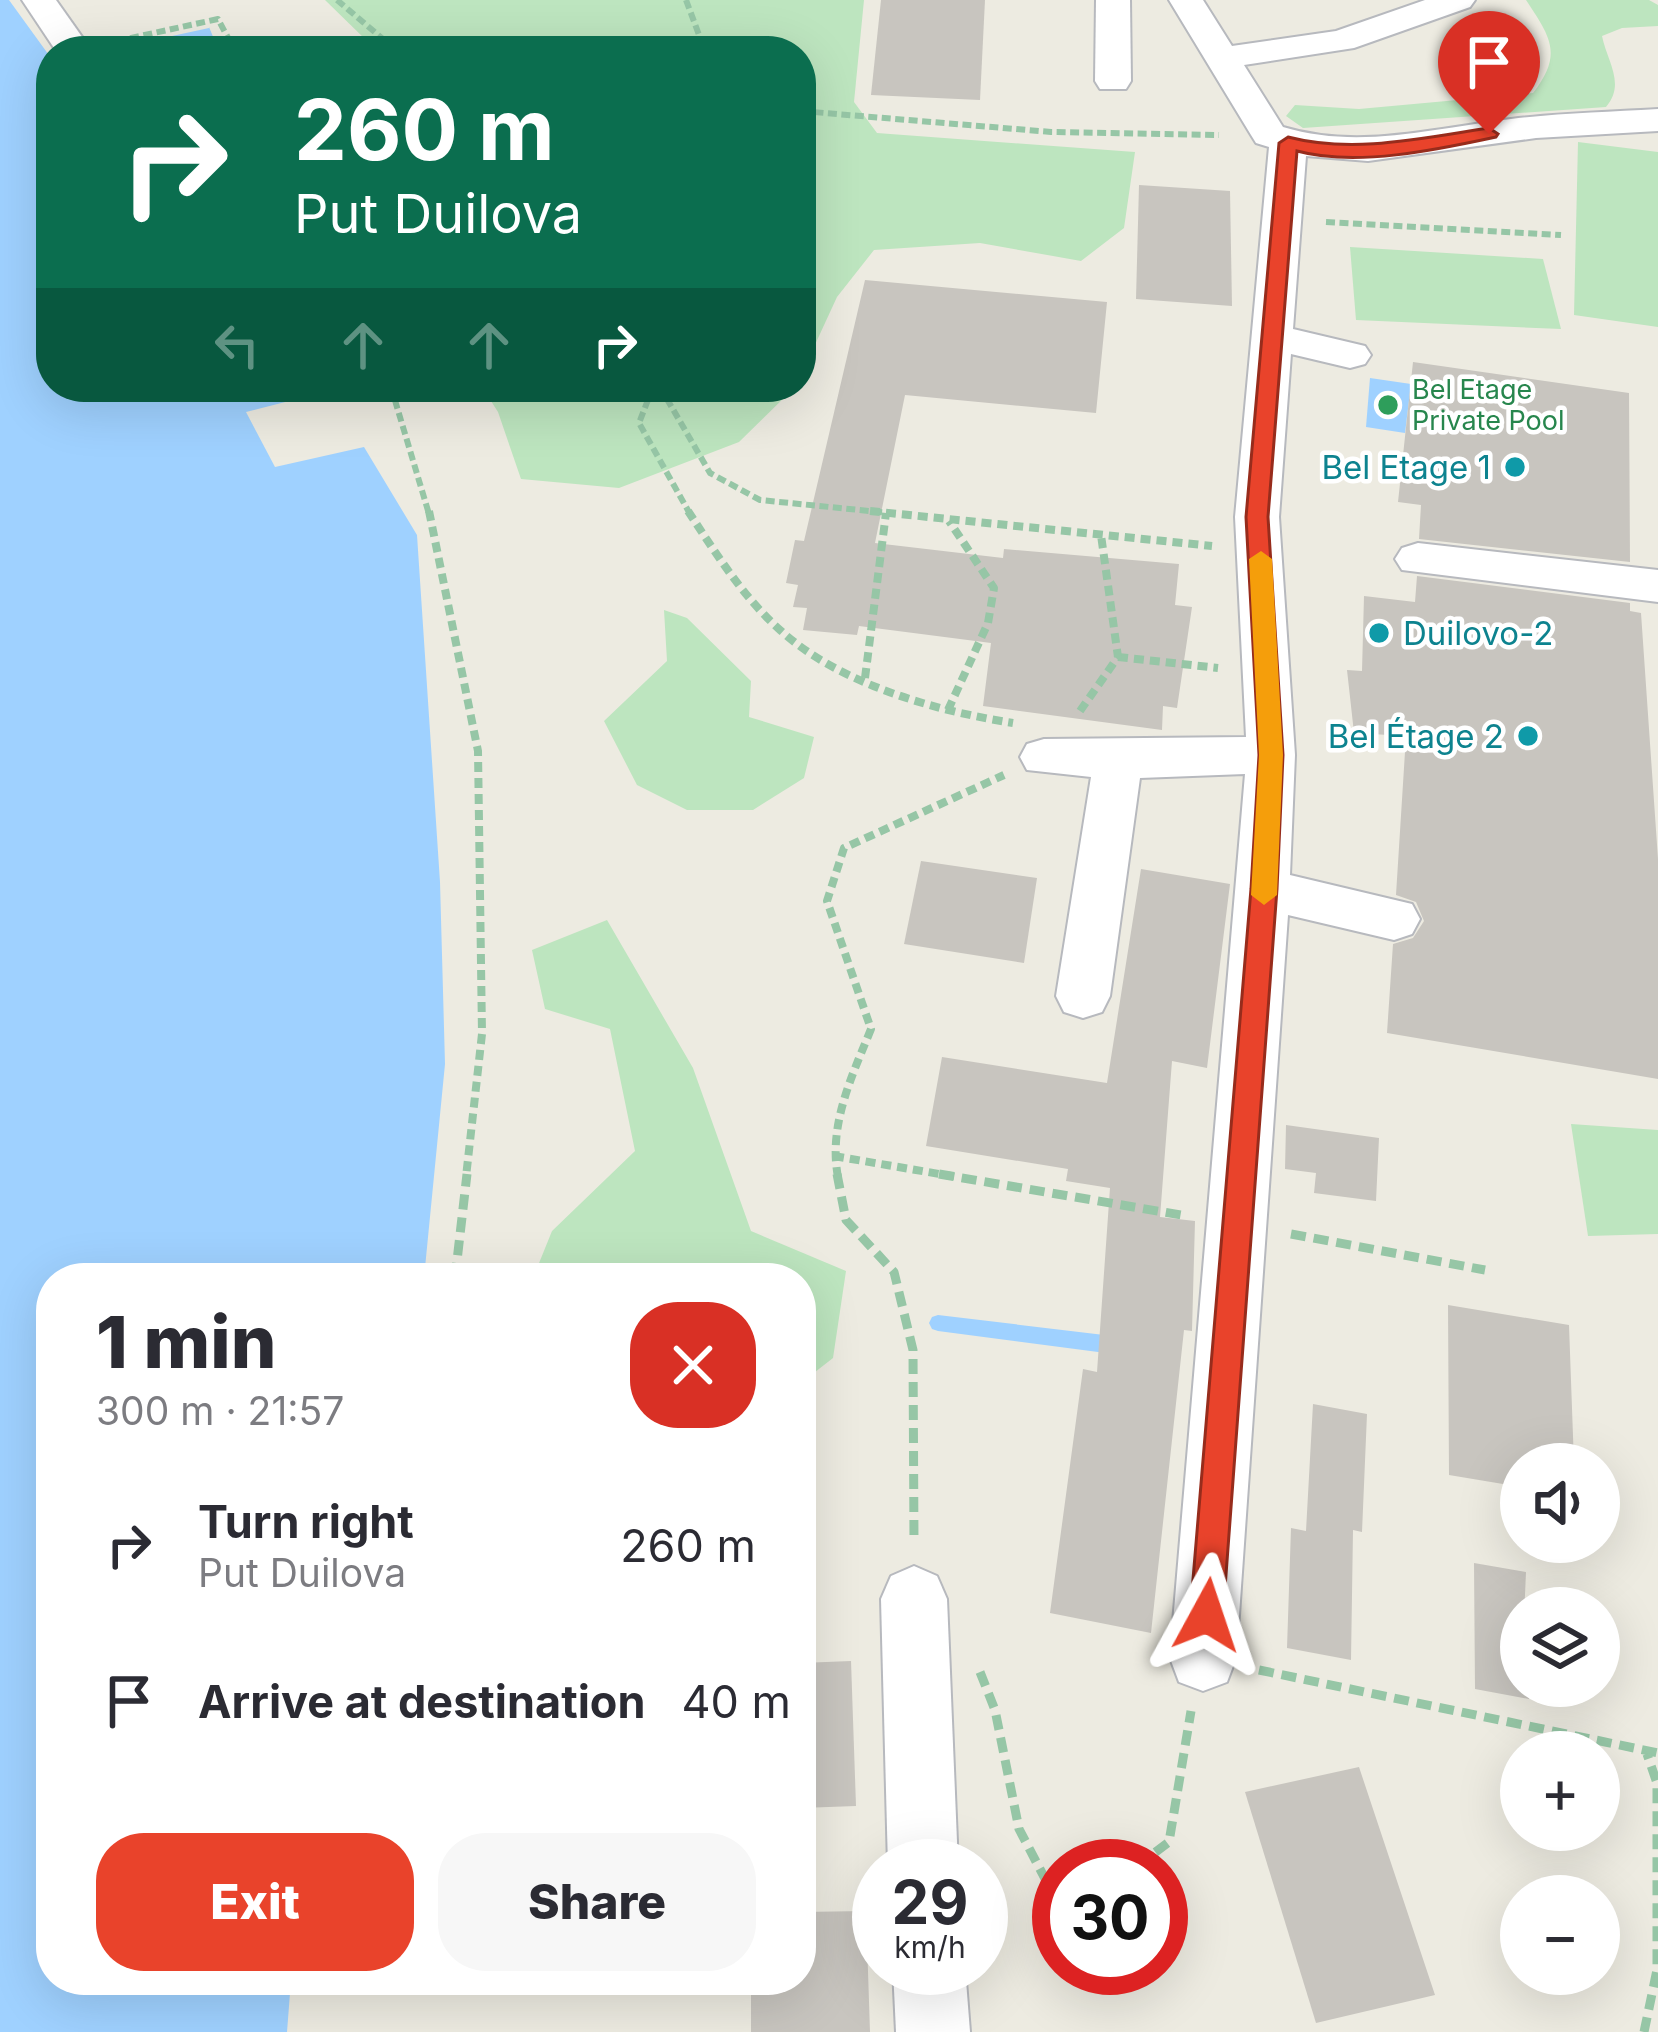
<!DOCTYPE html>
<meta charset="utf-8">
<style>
:root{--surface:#fff;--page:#f7f7f7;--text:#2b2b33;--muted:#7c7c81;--accent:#e9432b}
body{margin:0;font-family:Inter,sans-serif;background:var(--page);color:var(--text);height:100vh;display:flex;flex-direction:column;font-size:45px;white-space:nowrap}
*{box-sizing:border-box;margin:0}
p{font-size:39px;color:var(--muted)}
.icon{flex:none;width:66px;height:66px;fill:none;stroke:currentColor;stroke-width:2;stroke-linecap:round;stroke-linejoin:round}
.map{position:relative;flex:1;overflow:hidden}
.side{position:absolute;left:36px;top:1263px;width:780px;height:732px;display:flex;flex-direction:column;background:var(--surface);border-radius:48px;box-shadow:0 12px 48px #0002}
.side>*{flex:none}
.top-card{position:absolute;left:36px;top:36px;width:780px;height:366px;border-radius:48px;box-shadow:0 12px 48px #0002;background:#0b6e4f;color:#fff;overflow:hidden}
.buttons{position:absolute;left:1500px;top:1443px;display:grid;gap:24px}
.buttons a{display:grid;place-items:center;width:120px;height:120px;border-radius:50%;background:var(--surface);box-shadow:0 12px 48px #0002;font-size:60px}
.speed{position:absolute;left:852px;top:1839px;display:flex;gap:24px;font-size:60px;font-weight:700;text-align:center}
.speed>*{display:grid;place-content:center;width:156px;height:156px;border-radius:50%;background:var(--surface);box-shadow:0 12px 48px #0002;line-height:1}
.speed small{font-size:30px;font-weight:400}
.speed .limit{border:18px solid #d22;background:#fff;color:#111}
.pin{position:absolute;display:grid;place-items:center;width:102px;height:102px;color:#fff;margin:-123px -51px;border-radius:50% 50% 50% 0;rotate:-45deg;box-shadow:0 0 12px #0007}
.pin .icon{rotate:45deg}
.me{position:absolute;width:132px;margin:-66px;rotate:5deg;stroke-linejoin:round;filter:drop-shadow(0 0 9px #0008)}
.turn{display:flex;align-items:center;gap:42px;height:252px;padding:0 60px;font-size:54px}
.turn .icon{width:156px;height:156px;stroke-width:2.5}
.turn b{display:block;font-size:84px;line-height:102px}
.lanes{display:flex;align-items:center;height:114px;padding:0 60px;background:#0003;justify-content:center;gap:60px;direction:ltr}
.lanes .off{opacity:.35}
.round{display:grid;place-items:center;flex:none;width:126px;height:126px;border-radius:48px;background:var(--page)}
.head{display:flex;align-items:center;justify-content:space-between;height:204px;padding:0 60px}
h1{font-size:72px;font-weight:800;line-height:90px}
.action{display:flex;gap:24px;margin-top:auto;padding:24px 60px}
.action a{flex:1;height:138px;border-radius:48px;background:var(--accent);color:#fff;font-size:48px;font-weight:800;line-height:138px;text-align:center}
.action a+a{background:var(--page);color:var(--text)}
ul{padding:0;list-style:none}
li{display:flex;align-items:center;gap:36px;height:156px;padding:0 60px}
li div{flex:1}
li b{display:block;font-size:45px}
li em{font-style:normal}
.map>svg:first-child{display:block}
.green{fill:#bde5bf}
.water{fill:#9fd1ff}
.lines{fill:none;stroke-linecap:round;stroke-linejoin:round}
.stream{fill:#9fd1ff;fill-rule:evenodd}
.building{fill:#c8c5bf}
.minor-casing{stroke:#b7b9be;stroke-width:4}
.path-far2{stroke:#96c6a6;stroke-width:6;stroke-dasharray:9 4.5;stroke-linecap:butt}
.path-far1{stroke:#96c6a6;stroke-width:8;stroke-dasharray:10 6;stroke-linecap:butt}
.path{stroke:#96c6a6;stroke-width:9;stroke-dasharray:15 8;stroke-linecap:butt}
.minor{fill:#fff;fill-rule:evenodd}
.route{fill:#e9432b;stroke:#972c1c;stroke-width:3}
.slow{fill:#f59e0b}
.leisure-dot{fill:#2e9e5b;stroke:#fff;stroke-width:4.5}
.culture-dot{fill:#0f9aa8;stroke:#fff;stroke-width:4.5}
.labels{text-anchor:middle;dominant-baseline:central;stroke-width:9;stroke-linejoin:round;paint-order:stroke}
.far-leisure-label{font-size:27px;fill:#27864d;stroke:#fff;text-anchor:start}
.culture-label{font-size:33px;fill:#0d838f;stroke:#fff;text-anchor:end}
</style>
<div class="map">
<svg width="1658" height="2032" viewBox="0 0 1658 2032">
<rect width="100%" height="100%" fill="#edebe1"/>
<g class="green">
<polygon points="325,0 864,0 854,102 877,133 1135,152 1124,228 1081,261 980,243 874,250 837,297 801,375 801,51 366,51 367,41"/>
<path d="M1526 0H1649L1658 5V26L1622 28 1602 36C1607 61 1626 84 1606 107L1303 128 1286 116 1295 105 1359 109 1533 93C1563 54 1551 38 1526 0Z"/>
<polygon points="1578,142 1658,152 1658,327 1574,315"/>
<polygon points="1350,247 1543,259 1561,329 1356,320"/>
<polygon points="482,387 795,387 739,442 619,488 521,479 498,412"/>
<polygon points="664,610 687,618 751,681 749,717 814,737 804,778 753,810 687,810 637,785 604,721 667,661"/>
<polygon points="607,920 693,1068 751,1231 846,1271 833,1358 801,1383 801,1278 533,1278 552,1231 635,1151 610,1029 545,1009 532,950"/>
<polygon points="1571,1124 1658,1130 1658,1234 1588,1236"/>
</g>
<g class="water">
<polygon points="0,0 9,0 51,58 51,387 344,387 246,412 275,467 364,447 417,535 440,882 445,1064 424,1278 51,1278 51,1980 291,1980 287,2032 0,2032"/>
<polygon points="209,27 219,51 103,51 209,28"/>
<polygon points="1370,378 1411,384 1405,433 1366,427"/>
</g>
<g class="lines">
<polygon class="stream" points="938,1315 1121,1337 1128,1340 1130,1346 1128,1352 1121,1355 938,1331 932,1329 929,1323 932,1317"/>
</g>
<g class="building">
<polygon points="881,0 985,0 980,100 871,95"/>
<polygon points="1139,185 1230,191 1232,306 1136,299"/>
<polygon points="865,280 1107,302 1096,413 905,395 875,543 1003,558 1004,549 1179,564 1175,605 1192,607 1177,708 1163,706 1162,730 983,706 991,643 859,626 857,635 803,630 807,608 793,607 798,585 786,583 795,540 804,541"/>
<polygon points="1413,362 1629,393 1630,562 1419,539 1421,505 1398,502"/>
<polygon points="1417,576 1630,603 1630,611 1641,613 1658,859 1658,1079 1387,1033 1393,944 1413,938 1424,921 1416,902 1396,895 1406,736 1354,733 1347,670 1362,671 1364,596 1415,602"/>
<polygon points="921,861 1037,878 1024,963 904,944"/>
<polygon points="1141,869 1230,884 1207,1068 1172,1061 1160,1217 1195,1221 1192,1331 1184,1330 1151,1633 1050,1613 1083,1369 1097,1372 1110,1188 1066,1181 1068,1169 926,1146 942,1057 1107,1083"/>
<polygon points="1286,1125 1379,1138 1376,1201 1314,1193 1316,1173 1285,1169"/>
<polygon points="1448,1305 1569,1325 1574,1464 1521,1464 1521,1487 1449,1475"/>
<polygon points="1313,1404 1367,1414 1362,1532 1353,1530 1351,1660 1287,1648 1291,1528 1306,1531"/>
<polygon points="1474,1563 1526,1572 1521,1686 1529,1686 1529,1699 1475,1689"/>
<polygon points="851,1661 856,1806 801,1808 801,1663"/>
<polygon points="1359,1767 1435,1995 1316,2023 1245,1792"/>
<polygon points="866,1911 870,2032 751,2032 751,1980 801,1980 801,1912"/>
</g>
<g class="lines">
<defs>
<g id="minor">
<polygon points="22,0 56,0 92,51 56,51"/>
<polygon points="1096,0 1130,0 1131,81 1126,89 1100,89 1095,81"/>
<path d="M1169 0H1203L1232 46 1336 31 1425 0H1475L1470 7 1354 48 1244 65 1283 127C1359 150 1434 128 1511 119 1560 113 1609 112 1658 109V131L1536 138 1368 161 1306 156 1293 329 1365 346 1371 355 1365 364 1350 368 1291 354 1279 517 1295 755 1290 875 1412 904 1420 919 1412 934 1394 940 1288 915 1236 1658 1227 1682 1203 1691 1179 1682 1170 1658 1245 774 1140 778 1110 996 1102 1012 1083 1018 1064 1012 1056 996 1091 777 1027 770 1020 757 1027 744 1044 739 1246 737 1235 517 1269 147 1256 143 1251 135Z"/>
<polygon points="1418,543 1658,570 1658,602 1402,570 1395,559 1402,548"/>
<polygon points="914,1566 937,1576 947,1599 958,1866 888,1866 881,1599 891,1576"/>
<polygon points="893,1968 965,1968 970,2032 896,2032"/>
</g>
</defs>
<use href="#minor" class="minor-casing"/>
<g class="path-far2">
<polyline points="337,0 397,51"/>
<polyline points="686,0 705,51"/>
<polyline points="117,41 218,19 235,51"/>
<polyline points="801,111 1051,132 1219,135"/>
<polyline points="1326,222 1561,235"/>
<polyline points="391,387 429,514"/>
<polyline points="653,387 639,423 690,514"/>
<polyline points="660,387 710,473 760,500 899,514"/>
</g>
<g class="path-far1">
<polyline points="429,511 478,751 482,1034 466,1177"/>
<path d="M688 511C715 552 743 597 780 630 839 684 936 711 1013 723"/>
<polyline points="870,511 1212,546"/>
<polyline points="1118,657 1218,668"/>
<polyline points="865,678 886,513"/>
<polyline points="948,710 988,623 994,588 949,521"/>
<polyline points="1080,711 1118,657 1101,535"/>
<polyline points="834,1156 957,1177"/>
<path d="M838 1177C828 1125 852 1076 871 1029L827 901 844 848 1004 775"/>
</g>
<g class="path">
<polyline points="837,1174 846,1220 894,1272 913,1350 914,1543"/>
<polyline points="939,1174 1181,1215"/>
<polyline points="1291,1234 1485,1270"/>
<polyline points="455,1278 467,1174"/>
<polyline points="1259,1670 1658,1753"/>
<polyline points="980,1672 995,1710 1019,1829 1053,1894 1059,1893"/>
<polyline points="1137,1866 1169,1842 1191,1711"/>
<polyline points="1644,2032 1657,1970 1657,1783 1647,1754"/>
</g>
<use href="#minor" class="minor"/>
</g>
<path class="route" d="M1489 128 1498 134 1496 137C1436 150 1356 167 1297 151L1268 517 1283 755 1277 889 1223 1615 1218 1627 1207 1632 1195 1627 1190 1615 1251 889 1259 755 1246 517 1279 143 1288 137C1353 154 1423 138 1489 128Z"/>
<polygon class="slow" points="1261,551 1272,559 1283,755 1277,895 1264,905 1251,895 1259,755 1249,559"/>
<circle class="leisure-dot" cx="1388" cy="405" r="12"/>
<g class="culture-dot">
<circle cx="1515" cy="467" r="12"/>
<circle cx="1379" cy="633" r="12"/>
<circle cx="1528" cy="736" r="12"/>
</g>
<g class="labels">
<g class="far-leisure-label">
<text x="1412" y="389">Bel Etage<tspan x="1412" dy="31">Private Pool</tspan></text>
</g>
<g class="culture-label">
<text x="1491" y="467">Bel Etage 1</text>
<text x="1403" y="633" text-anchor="start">Duilovo-2</text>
<text x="1504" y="736">Bel Étage 2</text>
</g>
</g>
</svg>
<div class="buttons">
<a><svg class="icon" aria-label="sound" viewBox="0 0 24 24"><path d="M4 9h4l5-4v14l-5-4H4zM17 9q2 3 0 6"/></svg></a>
<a><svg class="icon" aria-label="layers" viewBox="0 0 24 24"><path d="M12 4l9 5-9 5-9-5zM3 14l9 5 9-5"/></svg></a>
<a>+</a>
<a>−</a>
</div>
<div class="speed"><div>29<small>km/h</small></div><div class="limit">30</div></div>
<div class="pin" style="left:1489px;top:134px;background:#d93025"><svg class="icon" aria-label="arrive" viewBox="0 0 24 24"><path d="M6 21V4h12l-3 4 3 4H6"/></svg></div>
<svg class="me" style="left:1207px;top:1615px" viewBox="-20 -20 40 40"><path d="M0-17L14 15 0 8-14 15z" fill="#e9432b" stroke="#fff" stroke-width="4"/></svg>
<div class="top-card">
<div class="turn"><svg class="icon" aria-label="right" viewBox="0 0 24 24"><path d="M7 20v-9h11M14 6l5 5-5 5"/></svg><div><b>260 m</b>Put Duilova</div></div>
<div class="lanes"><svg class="icon off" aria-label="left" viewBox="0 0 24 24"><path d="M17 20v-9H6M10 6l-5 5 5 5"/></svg><svg class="icon off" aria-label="ahead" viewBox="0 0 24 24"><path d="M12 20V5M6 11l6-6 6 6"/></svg><svg class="icon off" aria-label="ahead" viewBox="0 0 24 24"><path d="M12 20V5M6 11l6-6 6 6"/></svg><svg class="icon" aria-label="right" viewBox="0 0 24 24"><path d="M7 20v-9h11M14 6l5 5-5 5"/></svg></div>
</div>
<section class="side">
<div class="head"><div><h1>1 min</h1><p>300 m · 21:57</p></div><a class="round" style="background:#d93025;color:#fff"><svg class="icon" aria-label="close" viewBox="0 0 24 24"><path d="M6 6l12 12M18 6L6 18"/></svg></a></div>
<ul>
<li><svg class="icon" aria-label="right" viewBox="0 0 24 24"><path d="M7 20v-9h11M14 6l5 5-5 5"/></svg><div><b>Turn right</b><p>Put Duilova</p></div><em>260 m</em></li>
<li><svg class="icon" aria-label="arrive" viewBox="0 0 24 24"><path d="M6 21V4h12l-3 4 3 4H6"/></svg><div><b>Arrive at destination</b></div><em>40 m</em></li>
</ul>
<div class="action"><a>Exit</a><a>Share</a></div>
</section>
</div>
